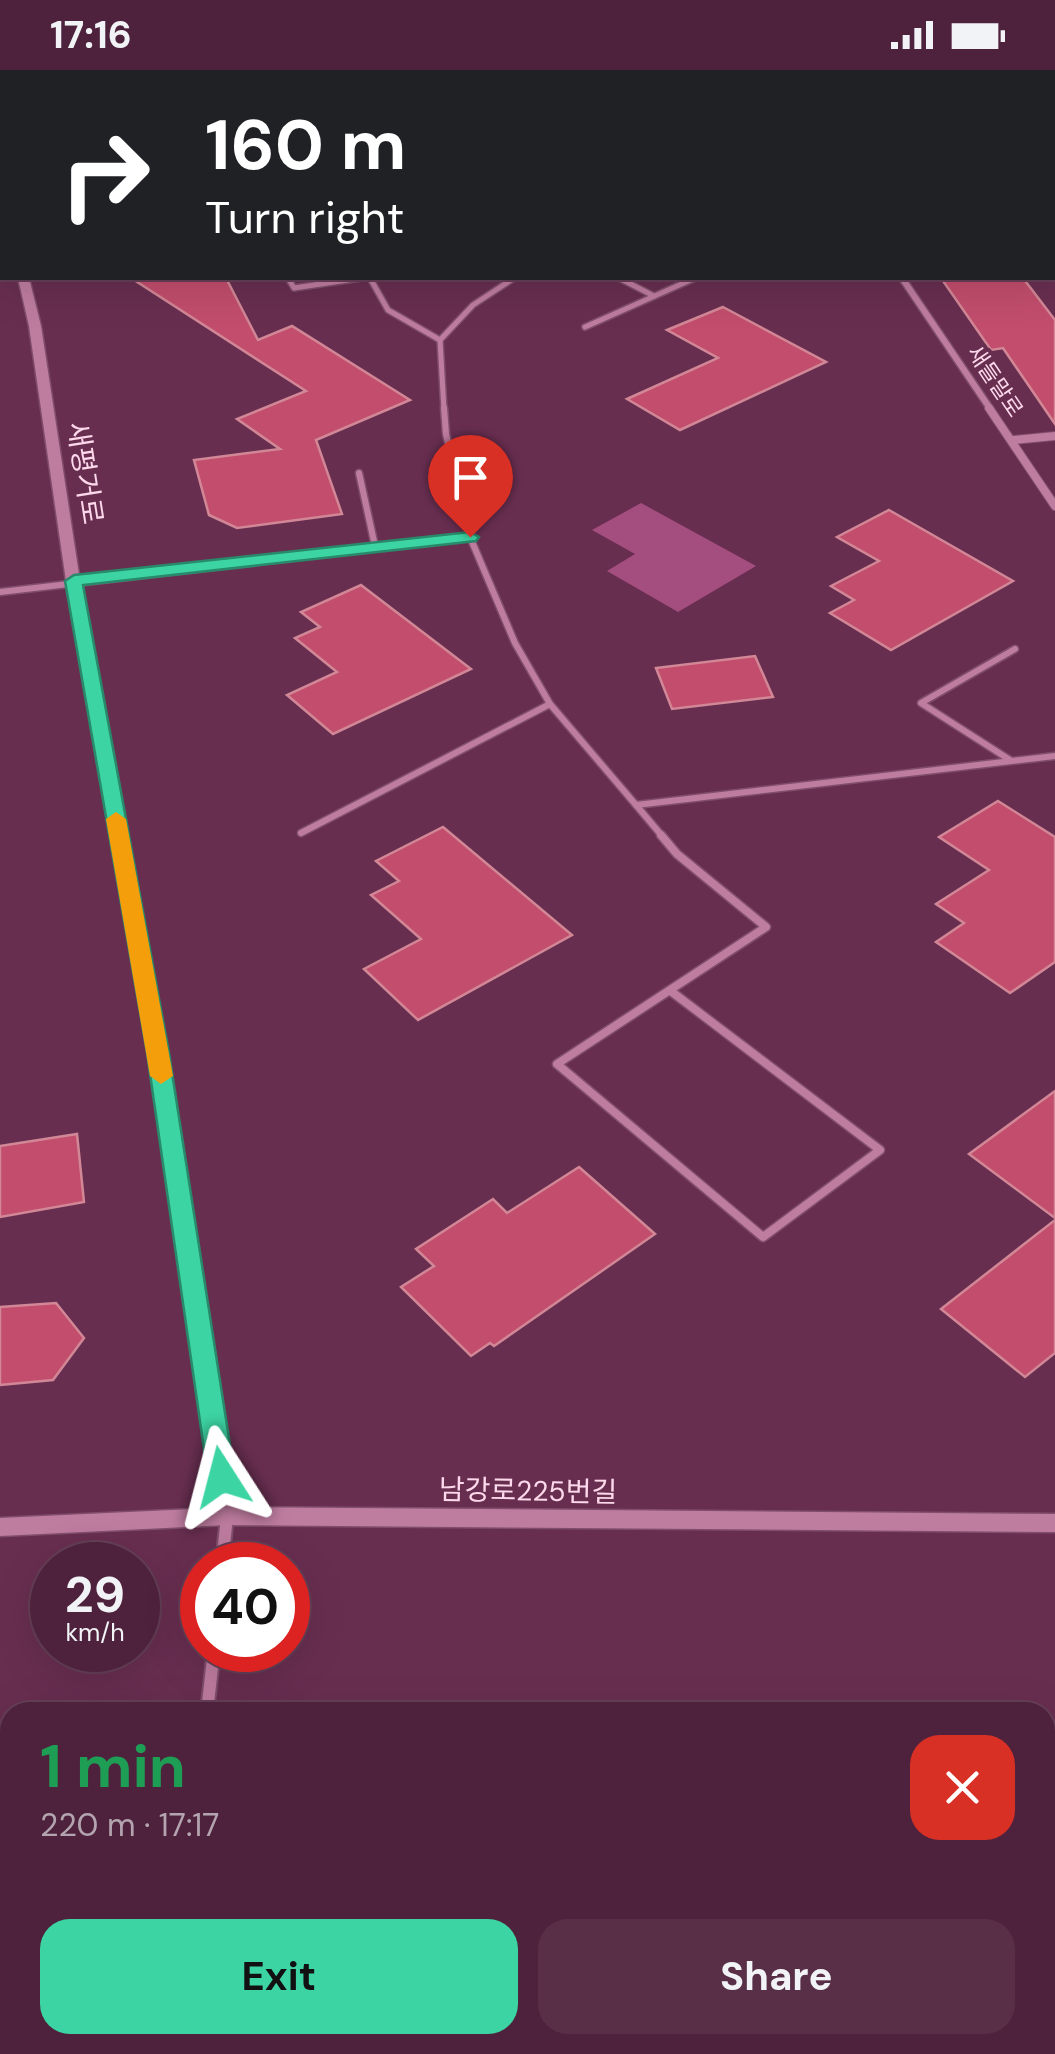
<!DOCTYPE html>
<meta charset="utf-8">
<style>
:root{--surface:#4e223c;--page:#582f47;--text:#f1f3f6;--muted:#b3a4af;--line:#653f56;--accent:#3dd4a3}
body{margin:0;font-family:"DM Sans","Noto Sans KR",sans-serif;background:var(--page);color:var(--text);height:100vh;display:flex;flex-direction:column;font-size:38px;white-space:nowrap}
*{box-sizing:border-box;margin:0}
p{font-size:32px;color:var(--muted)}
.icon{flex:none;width:55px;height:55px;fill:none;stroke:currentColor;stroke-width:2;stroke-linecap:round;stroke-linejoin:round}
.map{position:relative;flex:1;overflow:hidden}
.details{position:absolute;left:0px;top:1632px;width:1055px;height:352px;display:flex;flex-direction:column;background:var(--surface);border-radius:30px 30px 0 0;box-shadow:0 10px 40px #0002,0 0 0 2px var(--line)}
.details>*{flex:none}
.hud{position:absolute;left:0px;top:0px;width:1055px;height:210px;box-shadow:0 10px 40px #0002,0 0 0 2px var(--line);background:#202124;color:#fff;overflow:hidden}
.speed{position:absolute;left:30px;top:1472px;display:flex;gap:20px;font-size:50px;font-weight:700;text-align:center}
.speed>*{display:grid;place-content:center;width:130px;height:130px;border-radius:50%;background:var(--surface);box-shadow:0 10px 40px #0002,0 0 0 2px var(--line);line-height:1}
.speed small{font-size:25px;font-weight:400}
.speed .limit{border:15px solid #d22;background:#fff;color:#111}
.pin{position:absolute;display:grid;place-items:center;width:85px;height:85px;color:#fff;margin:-102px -42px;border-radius:50% 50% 50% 0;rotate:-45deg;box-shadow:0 0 10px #0007}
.pin .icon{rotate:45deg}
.me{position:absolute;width:110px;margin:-55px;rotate:351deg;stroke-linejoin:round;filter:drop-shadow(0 0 8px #0008)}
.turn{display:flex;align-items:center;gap:35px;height:210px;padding:0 40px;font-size:45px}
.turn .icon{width:130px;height:130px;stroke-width:2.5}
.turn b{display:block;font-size:70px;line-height:85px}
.round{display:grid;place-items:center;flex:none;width:105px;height:105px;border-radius:30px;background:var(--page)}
.head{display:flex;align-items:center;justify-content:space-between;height:170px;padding:0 40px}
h1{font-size:60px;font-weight:700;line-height:75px;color:#1e9e55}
.action{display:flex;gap:20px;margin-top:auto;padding:20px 40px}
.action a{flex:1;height:115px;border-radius:30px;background:var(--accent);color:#111;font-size:40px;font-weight:700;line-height:115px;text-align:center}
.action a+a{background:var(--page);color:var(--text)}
.status{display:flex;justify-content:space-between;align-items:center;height:70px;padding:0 50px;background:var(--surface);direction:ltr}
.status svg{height:28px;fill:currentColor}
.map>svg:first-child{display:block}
.green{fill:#a44d7f}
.building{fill:#c24d6d;stroke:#d28796;stroke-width:2.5}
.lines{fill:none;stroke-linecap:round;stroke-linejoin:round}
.service-far3-casing{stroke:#804e6c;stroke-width:8}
.service-far2-casing{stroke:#804e6c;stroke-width:9}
.service-far1-casing{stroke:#804e6c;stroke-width:11}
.service-casing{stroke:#804e6c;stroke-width:14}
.minor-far2-casing{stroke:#804e6c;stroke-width:9}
.minor-far1-casing{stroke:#804e6c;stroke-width:10}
.minor-casing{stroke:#804e6c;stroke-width:16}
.tertiary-casing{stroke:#804e6c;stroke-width:3}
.service-far3{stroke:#be7c9f;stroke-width:5}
.service-far2{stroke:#be7c9f;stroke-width:6}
.service-far1{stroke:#be7c9f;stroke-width:8}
.service{stroke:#be7c9f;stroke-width:10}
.minor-far2{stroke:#be7c9f;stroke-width:6}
.minor-far1{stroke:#be7c9f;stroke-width:8}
.minor{stroke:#be7c9f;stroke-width:12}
.tertiary{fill:#be7c9f;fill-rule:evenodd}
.route{fill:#3dd4a3;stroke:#288a6a;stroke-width:2.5}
.slow{fill:#f59e0b}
.labels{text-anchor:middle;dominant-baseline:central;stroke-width:8;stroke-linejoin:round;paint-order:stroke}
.far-street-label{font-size:22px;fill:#fdd9eb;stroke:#682e50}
.street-label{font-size:28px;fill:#fdd9eb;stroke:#682e50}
</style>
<div class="status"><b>17:16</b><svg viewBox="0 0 49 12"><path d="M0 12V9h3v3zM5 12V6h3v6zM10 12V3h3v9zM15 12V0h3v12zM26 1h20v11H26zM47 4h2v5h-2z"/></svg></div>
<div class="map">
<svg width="1055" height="1984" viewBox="0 0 1055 1984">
<rect width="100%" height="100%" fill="#682e50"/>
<g class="green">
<polygon points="7,0 680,0 682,2 8,2"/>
<polygon points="641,433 756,496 678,542 607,501 635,484 592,460"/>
</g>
<g class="building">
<polygon points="131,208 226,208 258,270 292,256 410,330 316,370 342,444 237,458 209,445 194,390 280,379 237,349 306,321"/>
<polygon points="941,208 1023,208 1055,250 1055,354 1003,278 991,280"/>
<polygon points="723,237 826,292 680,360 627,329 718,288 667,260"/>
<polygon points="889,440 1013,511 891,580 830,543 854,530 831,516 879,491 837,467"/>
<polygon points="361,515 471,599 333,664 287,625 337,602 295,568 320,557 301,542"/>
<polygon points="755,586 773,627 672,639 656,598"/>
<polygon points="998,731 1055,767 1055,892 1010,923 936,872 964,853 936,834 989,800 939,767"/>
<polygon points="443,757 572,865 418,950 364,899 421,869 371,825 399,811 376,791"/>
<polygon points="1055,1021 1055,1148 969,1084"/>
<polygon points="77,1064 84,1132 0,1147 0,1076"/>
<polygon points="579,1097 655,1164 494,1276 490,1273 471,1286 401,1217 434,1196 416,1179 493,1129 507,1143"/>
<polygon points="1055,1150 1055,1283 1025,1307 941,1239"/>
<polygon points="56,1233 84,1268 53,1310 0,1315 0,1237"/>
</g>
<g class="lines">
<defs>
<g id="service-far3">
<polyline points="288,208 294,218 361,208"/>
<polyline points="370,208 388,240 440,270"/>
<polyline points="619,208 654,226"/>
<polyline points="585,257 695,208"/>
<polyline points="444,340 440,270 473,235 514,208"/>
</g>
<g id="service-far2">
<polyline points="359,403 375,476"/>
<polyline points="470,467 515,573 550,634 636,735 1055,686"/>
<polyline points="0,522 470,467 446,364 444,338"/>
<polyline points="1010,690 921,633 1015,579"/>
<polyline points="636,735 663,767"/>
<polyline points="301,763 550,634"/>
</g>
<polyline id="service-far1" points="661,765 677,784 766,857 557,994 763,1167 880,1080 672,922"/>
<polyline id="service" points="815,1975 815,1984"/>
<polyline id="minor-far2" points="902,208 991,340"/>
<g id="minor-far1">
<polyline points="989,338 1055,436"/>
<polyline points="1014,370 1055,366"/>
</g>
<g id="minor">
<polyline points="222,1495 227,1446"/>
<polyline points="207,1642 214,1580"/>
<polyline points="173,1984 174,1975"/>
</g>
<g id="tertiary">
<rect x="0" y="127" width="2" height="14"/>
<polygon points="18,208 29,208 41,256 80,511 167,983 236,1437 1055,1444 1055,1462 227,1455 0,1466 0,1448 215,1438 149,983 66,511 29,256"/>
</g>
</defs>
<use href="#service-far3" class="service-far3-casing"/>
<use href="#service-far2" class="service-far2-casing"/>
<use href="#service-far1" class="service-far1-casing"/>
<use href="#service" class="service-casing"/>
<use href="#minor-far2" class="minor-far2-casing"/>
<use href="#minor-far1" class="minor-far1-casing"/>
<use href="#minor" class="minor-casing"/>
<use href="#tertiary" class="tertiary-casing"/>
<use href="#service-far3" class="service-far3"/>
<use href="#service-far2" class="service-far2"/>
<use href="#service-far1" class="service-far1"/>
<use href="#service" class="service"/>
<use href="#minor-far2" class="minor-far2"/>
<use href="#minor-far1" class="minor-far1"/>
<use href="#minor" class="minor"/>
<use href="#tertiary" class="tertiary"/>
</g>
<polygon class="route" points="470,462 479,467 476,471 83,515 169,983 235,1407 231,1415 222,1418 212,1415 208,1407 147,983 65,511 74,505"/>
<polygon class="slow" points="116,742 126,749 173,1006 161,1014 150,1006 106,749"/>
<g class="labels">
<g class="far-street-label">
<text transform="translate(995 311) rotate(56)">새들말로</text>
</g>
<g class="street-label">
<text transform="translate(85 403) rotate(81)">새평거로</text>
<text transform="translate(528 1421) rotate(1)">남강로225번길</text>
</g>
</g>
</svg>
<div class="speed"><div>29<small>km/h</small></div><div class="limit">40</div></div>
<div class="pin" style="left:470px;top:467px;background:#d93025"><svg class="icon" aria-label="arrive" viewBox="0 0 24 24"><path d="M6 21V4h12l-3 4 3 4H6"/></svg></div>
<svg class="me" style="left:222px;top:1407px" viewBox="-20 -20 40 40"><path d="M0-17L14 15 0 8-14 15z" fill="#3dd4a3" stroke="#fff" stroke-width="4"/></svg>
<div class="hud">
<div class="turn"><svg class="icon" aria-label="right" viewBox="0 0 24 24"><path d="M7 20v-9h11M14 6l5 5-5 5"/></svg><div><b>160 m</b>Turn right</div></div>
</div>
<section class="details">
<div class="head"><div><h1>1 min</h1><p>220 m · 17:17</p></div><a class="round" style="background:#d93025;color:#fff"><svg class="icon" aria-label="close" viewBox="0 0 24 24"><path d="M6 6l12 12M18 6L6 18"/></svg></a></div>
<div class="action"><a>Exit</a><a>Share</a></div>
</section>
</div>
